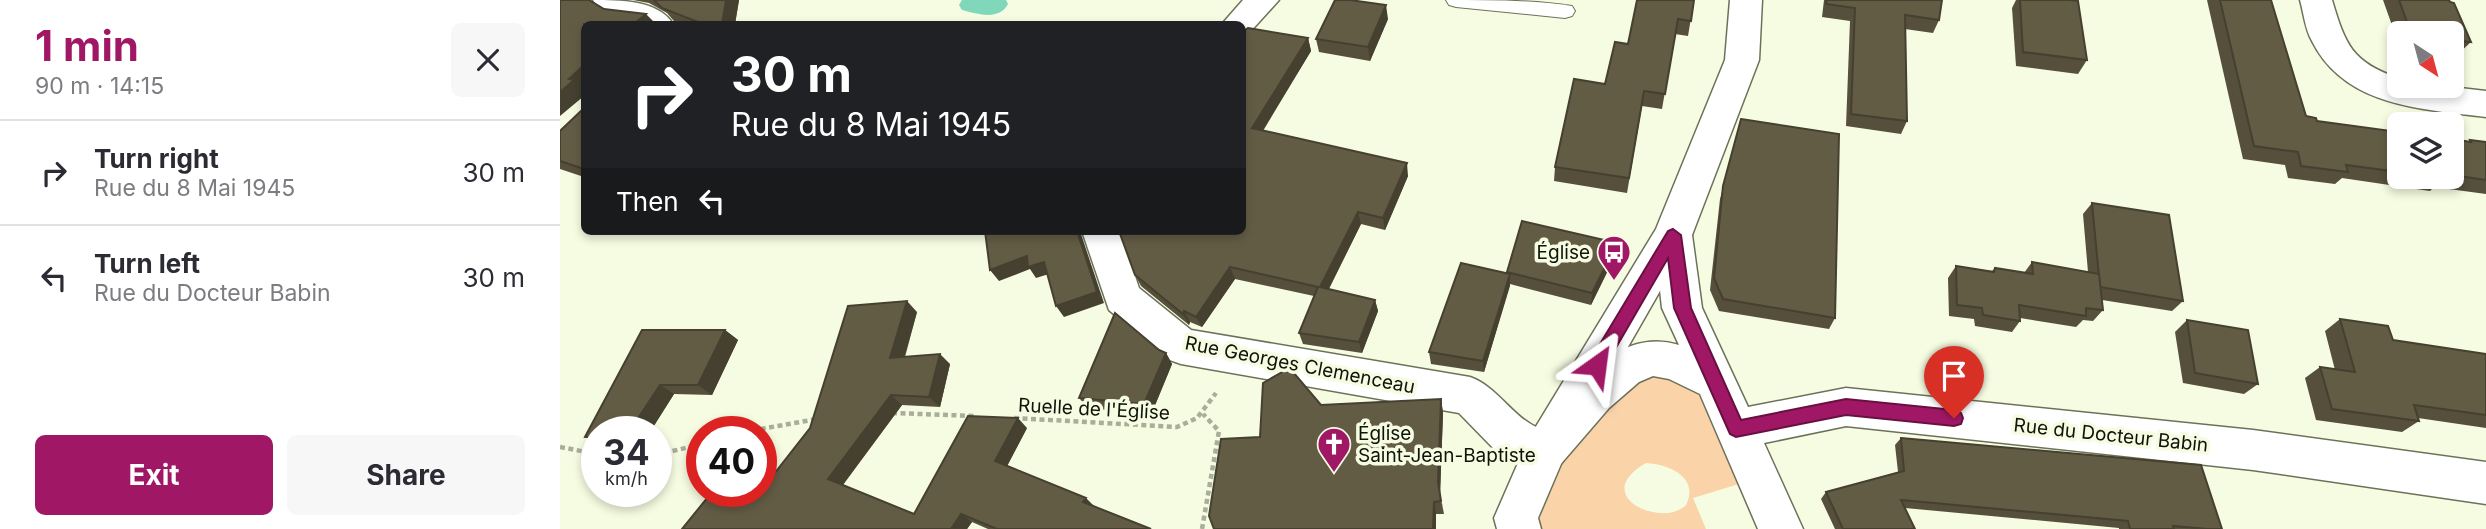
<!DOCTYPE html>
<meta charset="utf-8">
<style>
:root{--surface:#fff;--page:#f7f7f7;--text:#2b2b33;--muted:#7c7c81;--line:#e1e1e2;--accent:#a01865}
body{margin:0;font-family:Inter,sans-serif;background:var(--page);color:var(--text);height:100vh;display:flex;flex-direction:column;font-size:26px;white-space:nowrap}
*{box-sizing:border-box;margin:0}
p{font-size:23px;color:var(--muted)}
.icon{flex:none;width:38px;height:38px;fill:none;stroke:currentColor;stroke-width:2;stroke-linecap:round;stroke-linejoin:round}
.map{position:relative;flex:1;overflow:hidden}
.sheet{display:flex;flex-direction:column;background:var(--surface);width:560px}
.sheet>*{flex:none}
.top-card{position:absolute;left:21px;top:21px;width:665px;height:214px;border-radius:10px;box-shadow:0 4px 10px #0003;background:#202124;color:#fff;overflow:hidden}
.needle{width:46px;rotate:144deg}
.buttons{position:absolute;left:1827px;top:21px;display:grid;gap:14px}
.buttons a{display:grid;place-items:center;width:77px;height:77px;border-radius:10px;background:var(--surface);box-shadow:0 4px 10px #0003;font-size:35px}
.speed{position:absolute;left:21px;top:416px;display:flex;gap:14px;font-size:35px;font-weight:700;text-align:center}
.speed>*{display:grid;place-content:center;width:91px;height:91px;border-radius:50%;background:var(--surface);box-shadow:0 4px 10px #0003;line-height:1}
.speed small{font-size:18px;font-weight:400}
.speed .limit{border:10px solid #d22;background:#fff;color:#111}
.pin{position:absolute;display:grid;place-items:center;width:60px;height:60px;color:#fff;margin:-72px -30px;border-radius:50% 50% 50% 0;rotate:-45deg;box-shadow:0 0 7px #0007}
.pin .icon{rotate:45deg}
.me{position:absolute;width:77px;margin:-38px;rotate:31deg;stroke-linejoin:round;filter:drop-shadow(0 0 5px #0008)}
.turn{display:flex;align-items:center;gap:24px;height:147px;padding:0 35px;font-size:32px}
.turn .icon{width:91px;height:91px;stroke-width:2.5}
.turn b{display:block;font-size:49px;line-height:60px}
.then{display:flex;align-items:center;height:66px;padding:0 35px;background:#0003;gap:14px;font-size:26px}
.round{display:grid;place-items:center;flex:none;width:74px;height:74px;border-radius:10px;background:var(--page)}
.overview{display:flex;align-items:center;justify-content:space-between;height:119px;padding:0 35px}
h1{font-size:42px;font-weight:700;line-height:52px;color:var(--accent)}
.primary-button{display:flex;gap:14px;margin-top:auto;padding:14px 35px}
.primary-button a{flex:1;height:80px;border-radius:10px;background:var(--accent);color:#fff;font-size:28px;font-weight:700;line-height:80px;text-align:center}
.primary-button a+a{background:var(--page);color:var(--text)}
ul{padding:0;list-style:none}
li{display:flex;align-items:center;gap:21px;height:105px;padding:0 35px;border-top:2px solid var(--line)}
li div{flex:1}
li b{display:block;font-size:26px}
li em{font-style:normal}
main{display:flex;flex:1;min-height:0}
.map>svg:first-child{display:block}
.green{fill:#fad3a9;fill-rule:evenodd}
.water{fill:#80d7ba}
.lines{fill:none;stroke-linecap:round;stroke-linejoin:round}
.lane-casing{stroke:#6c725a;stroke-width:2}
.street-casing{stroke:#6c725a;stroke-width:3}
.secondary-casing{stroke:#6c725a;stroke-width:3}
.path{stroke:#a8ae99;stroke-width:4.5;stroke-dasharray:5 3.5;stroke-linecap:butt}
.lane{fill:#fff;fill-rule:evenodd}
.street{fill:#fff;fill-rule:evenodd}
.secondary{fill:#fff;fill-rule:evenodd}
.wall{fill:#554f3b}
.shaded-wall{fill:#454030}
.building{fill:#635c45;stroke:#454030;stroke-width:2}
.route{fill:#a01865;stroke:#681042;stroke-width:2}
.labels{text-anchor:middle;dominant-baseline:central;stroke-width:7;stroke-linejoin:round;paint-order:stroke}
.poi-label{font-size:19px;fill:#10130a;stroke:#f5fce1;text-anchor:end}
.street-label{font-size:19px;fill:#10130a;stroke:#f5fce1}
</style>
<main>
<section class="sheet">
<div class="overview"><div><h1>1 min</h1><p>90 m · 14:15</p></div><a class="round"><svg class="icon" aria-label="close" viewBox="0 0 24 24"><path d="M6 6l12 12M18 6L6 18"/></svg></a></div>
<ul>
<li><svg class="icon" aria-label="right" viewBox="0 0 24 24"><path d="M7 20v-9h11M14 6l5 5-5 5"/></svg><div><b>Turn right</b><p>Rue du 8 Mai 1945</p></div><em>30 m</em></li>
<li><svg class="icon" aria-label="left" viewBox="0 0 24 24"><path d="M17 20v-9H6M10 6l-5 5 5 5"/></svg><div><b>Turn left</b><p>Rue du Docteur Babin</p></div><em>30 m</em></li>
</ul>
<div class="primary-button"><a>Exit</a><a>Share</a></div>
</section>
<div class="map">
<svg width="1926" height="529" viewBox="0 0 1926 529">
<rect width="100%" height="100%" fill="#f5fce1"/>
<path class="green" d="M1060 370 1155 381 1192 480 1133 498 1146 529H959ZM1086 463C1108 464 1140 477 1126 505 1103 529 1028 496 1086 463Z"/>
<path class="water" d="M402 0H446L448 4C439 21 418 14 402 10L399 5Z"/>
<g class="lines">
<defs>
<path id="lane" d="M886 0C927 0 973 0 1012 6L1015 11 1012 16 1005 18 896 7 889 5Z"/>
<g id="street">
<path d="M33 0C60 0 98 0 113 24 87 26 48 26 33 0Z"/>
<polygon points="683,0 719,0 690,32 682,34 682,24 662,24"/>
<path d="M1740 0H1772C1785 44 1792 63 1839 78V86H1883L1926 91V117C1862 109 1785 107 1752 41 1745 29 1744 14 1740 0Z"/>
<path d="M1113 219 1126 224 1132 235 1142 308 1188 407 1286 388 1693 430 1926 462V504L1693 470 1286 426 1204 443 1243 529H1198L1140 394 1109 379 1093 376 1079 382 1049 408 999 466 984 472 936 451 899 413 621 364 607 359 549 310 522 231H560L579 288 631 330 910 377C938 387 951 416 978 428 1013 388 1058 326 1119 345L1102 308 1094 235 1100 224Z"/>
</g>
<polygon id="secondary" points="1170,0 1202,0 1199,60 1132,235 1001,464 978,518 981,529 937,529 934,518 969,438 1096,229 1165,60"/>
</defs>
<use href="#lane" class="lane-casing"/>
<use href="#street" class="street-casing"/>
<use href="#secondary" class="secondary-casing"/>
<g class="path">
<polyline points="332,413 414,416"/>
<polyline points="454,418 617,427 637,418 656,393"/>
<polyline points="184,432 257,419"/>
<polyline points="0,447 37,454"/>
<polyline points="96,455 142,444"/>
<polyline points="642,529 659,431 643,414"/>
</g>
<use href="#lane" class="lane"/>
<use href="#street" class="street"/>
<use href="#secondary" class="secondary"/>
</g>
<g class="wall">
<polygon points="73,0 179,0 175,24 122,24 114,21 107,13 89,3"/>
<polygon points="1134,0 1128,36 1115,34 1102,109 1082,106 1067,193 994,181 995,167 1068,44"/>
<polygon points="1264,0 1382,0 1379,20 1373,33 1345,29 1347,121 1341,134 1286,126 1290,21 1262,17"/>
<polygon points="1456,0 1460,0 1527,60 1518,74 1456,66 1452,8"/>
<polygon points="1647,0 1711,0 1746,116 1757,121 1839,132 1839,177 1892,177 1892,139 1908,142 1910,140 1926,142 1926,194 1874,187 1870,191 1782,178 1775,184 1728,178 1725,165 1683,159"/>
<polygon points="1823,0 1889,0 1911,42 1898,54 1892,53 1892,33 1839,33 1839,45"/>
<polygon points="828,19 810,61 759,52 756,39"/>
<polygon points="682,32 748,38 751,51 703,131 848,176 825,230 801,224 769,289 815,300 818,311 802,353 743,344 739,333 754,296 675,279 642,327 630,322 629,325 581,286 575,275"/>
<polygon points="24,108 24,177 0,169 0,131"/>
<polygon points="1181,119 1275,318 1269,329 1159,311 1150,290 1160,199"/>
<polygon points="1532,203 1623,301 1612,311 1542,300 1543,310 1533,321 1523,320 1516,327 1460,318 1460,321 1452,332 1415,326 1414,319 1389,316 1388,278 1396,266 1432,271 1435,268 1464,273 1472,262 1528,272 1523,214"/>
<polygon points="1057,243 1055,256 1031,305 950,284 924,372 871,364 869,352 947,274 947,272"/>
<polygon points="357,312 345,357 390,364 380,407 342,405 283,485 354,514 467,428 447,466 534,506 591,529 428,529 412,522 407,529 122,529 210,479"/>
<polygon points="1780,319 1833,340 1926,354 1926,428 1858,418 1859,421 1842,432 1756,420 1745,378 1760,367 1775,370 1765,331"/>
<polygon points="1627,320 1698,384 1684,394 1623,383 1615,332"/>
<polygon points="165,330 178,340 152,395 114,394 90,432 37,432 37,443 25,437"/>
<polygon points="599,350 606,353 612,364 591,415 528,408 519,398"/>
<polygon points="881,399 883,413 880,495 884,514 876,514 876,529 654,529 700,437 761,405"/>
<polygon points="1341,438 1662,529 1559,529 1559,528 1345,508 1355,529 1275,529 1261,499 1266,492 1338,472 1335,445"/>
</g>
<g class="shaded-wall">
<polygon points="166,0 179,0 175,24 162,24"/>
<polygon points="826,5 828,19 810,61 808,47"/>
<polygon points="86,14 96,24 74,24"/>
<polygon points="748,38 751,51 696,141 692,128"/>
<polygon points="24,65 24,96 0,116 0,92 9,79"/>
<polygon points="847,163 848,176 825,230 823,218"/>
<polygon points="798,212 801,224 764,298 760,287"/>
<polygon points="517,231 520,231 544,303 504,317 496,306"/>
<polygon points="1057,243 1055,256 1031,305 1032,293"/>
<polygon points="467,256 484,262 492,273 476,278 470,269 439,281 430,270"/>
<polygon points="670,267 675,279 642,327 636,317"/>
<polygon points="950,274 950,286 924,372 923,361"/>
<polygon points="815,300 818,311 802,353 799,342"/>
<polygon points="347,301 357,312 341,368 330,358"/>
<polygon points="624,311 630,322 629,325 623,314"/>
<polygon points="165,330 178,340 152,395 138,385"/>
<polygon points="606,353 612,364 591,415 584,404"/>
<polygon points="380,354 390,364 380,407 369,397"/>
<polygon points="100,385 114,394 90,432 69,432"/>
<polygon points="331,395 342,405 281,487 268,479"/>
<polygon points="881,399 883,413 880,495 884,514 878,482"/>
<polygon points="458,418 467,428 445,470 435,461"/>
<polygon points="526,498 534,506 523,502"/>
<polygon points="874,502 876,514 876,529 873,529"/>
<polygon points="401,514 412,522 407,529 391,529"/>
</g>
<g class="building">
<polygon points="0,0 29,0 44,9 86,14 74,24 24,24 24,65 9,79 14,80 0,92"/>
<polygon points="94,0 166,0 162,24 143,24 102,8"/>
<polygon points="775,0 790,0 826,5 808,47 756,39"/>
<polygon points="1077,0 1134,0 1131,21 1118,19 1105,94 1084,91 1069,178 995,167 1014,79 1045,84 1055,42 1068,44"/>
<polygon points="1267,0 1382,0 1379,20 1345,15 1347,121 1291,114 1295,8 1266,4"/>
<polygon points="1460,0 1509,0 1518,1 1527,60 1463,52"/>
<polygon points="1660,0 1711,0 1746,116 1756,118 1757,121 1839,132 1839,172 1786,165 1788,172 1741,166 1738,152 1694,146"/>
<polygon points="1839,0 1889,0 1890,2 1894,3 1911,42 1892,40 1892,33 1851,33"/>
<polygon points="688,28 748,38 692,128 847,163 823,218 798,212 760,287 815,300 799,342 739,333 758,287 670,267 636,317 624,311 623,314 575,275 559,231 682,231 682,32"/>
<polygon points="24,108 24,169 0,161 0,131"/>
<polygon points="1181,119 1279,134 1275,318 1163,299 1154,278 1163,186"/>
<polygon points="1892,139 1911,142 1910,140 1926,142 1926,180 1892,175"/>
<polygon points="1532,203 1609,215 1623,301 1540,287"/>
<polygon points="962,221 1057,243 1032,293 947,272"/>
<polygon points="425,231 517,231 537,292 496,306 484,262 468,267 467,256 430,270"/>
<polygon points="1472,262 1539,274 1543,310 1526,308 1526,316 1459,305 1460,321 1423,315 1422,308 1397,305 1396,266 1434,272 1435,268 1473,274"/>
<polygon points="901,263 950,274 923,361 869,352"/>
<polygon points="347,301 330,358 380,354 369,397 331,395 268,479 354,514 408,416 458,418 435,461 526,498 523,502 591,529 437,529 401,514 391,529 122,529 152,492 201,492 201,476 210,479 250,428 288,306"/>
<polygon points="555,313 599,350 606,353 584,404 519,398"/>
<polygon points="1780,319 1828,326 1833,340 1926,354 1926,415 1854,405 1859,421 1772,409 1760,367 1795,372"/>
<polygon points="1627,320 1688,330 1698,384 1635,373"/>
<polygon points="82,330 165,330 138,385 100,385 69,432 37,432 37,438 25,437"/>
<polygon points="724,371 733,372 761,405 881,399 878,482 881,501 874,502 873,529 654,529 649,516 661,439 700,437 703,383"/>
<polygon points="1341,438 1641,465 1662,529 1647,529 1613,526 1614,529 1570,529 1568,521 1341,500 1355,529 1283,529 1266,492 1344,471"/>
</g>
<polygon class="route" points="1113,229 1121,235 1131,308 1181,420 1286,399 1394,410 1401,413 1403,418 1401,424 1394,426 1286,415 1176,437 1170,434 1114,308 1108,258 1043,370 1037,372 1031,370 1028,365 1031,359 1108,231"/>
<defs>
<symbol id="bus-pin" viewBox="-11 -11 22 30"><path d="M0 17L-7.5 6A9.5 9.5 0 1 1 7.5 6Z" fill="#a01865" stroke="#f5fce1"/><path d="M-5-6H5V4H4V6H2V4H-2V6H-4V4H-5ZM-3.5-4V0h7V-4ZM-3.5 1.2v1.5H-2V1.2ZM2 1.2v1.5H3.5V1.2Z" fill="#fff"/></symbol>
<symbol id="church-pin" viewBox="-11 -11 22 30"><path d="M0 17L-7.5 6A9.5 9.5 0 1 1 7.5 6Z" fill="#a01865" stroke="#f5fce1"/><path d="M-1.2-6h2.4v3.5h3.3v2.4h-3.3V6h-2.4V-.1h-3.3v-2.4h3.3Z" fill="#fff"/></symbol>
</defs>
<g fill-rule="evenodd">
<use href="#bus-pin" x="1035" y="233" width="38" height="52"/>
<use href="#church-pin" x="755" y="425" width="38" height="52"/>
</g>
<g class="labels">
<g class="poi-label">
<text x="1030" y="252">Église</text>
<text x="798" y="433" text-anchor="start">Église<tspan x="798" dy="22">Saint-Jean-Baptiste</tspan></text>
</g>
<g class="street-label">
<text transform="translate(740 365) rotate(11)">Rue Georges Clemenceau</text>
<text transform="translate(534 409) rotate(3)">Ruelle de l'Église</text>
<text transform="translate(1551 435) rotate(6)">Rue du Docteur Babin</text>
</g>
</g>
</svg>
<div class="buttons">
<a><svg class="needle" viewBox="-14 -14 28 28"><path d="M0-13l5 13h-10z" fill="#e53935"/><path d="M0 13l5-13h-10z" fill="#7c7c81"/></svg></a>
<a><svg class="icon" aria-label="layers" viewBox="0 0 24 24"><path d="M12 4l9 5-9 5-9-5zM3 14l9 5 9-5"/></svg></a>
</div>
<div class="speed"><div>34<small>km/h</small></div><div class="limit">40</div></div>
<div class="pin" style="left:1394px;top:418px;background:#d93025"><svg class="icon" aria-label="arrive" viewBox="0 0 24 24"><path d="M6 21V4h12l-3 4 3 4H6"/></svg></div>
<svg class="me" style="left:1037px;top:365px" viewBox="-20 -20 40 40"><path d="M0-17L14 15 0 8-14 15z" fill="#a01865" stroke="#fff" stroke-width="4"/></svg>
<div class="top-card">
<div class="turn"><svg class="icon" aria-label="right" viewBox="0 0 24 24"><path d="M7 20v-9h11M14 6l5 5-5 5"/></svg><div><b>30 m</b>Rue du 8 Mai 1945</div></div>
<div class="then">Then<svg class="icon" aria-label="left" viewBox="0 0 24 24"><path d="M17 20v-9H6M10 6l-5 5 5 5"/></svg></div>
</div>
</div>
</main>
